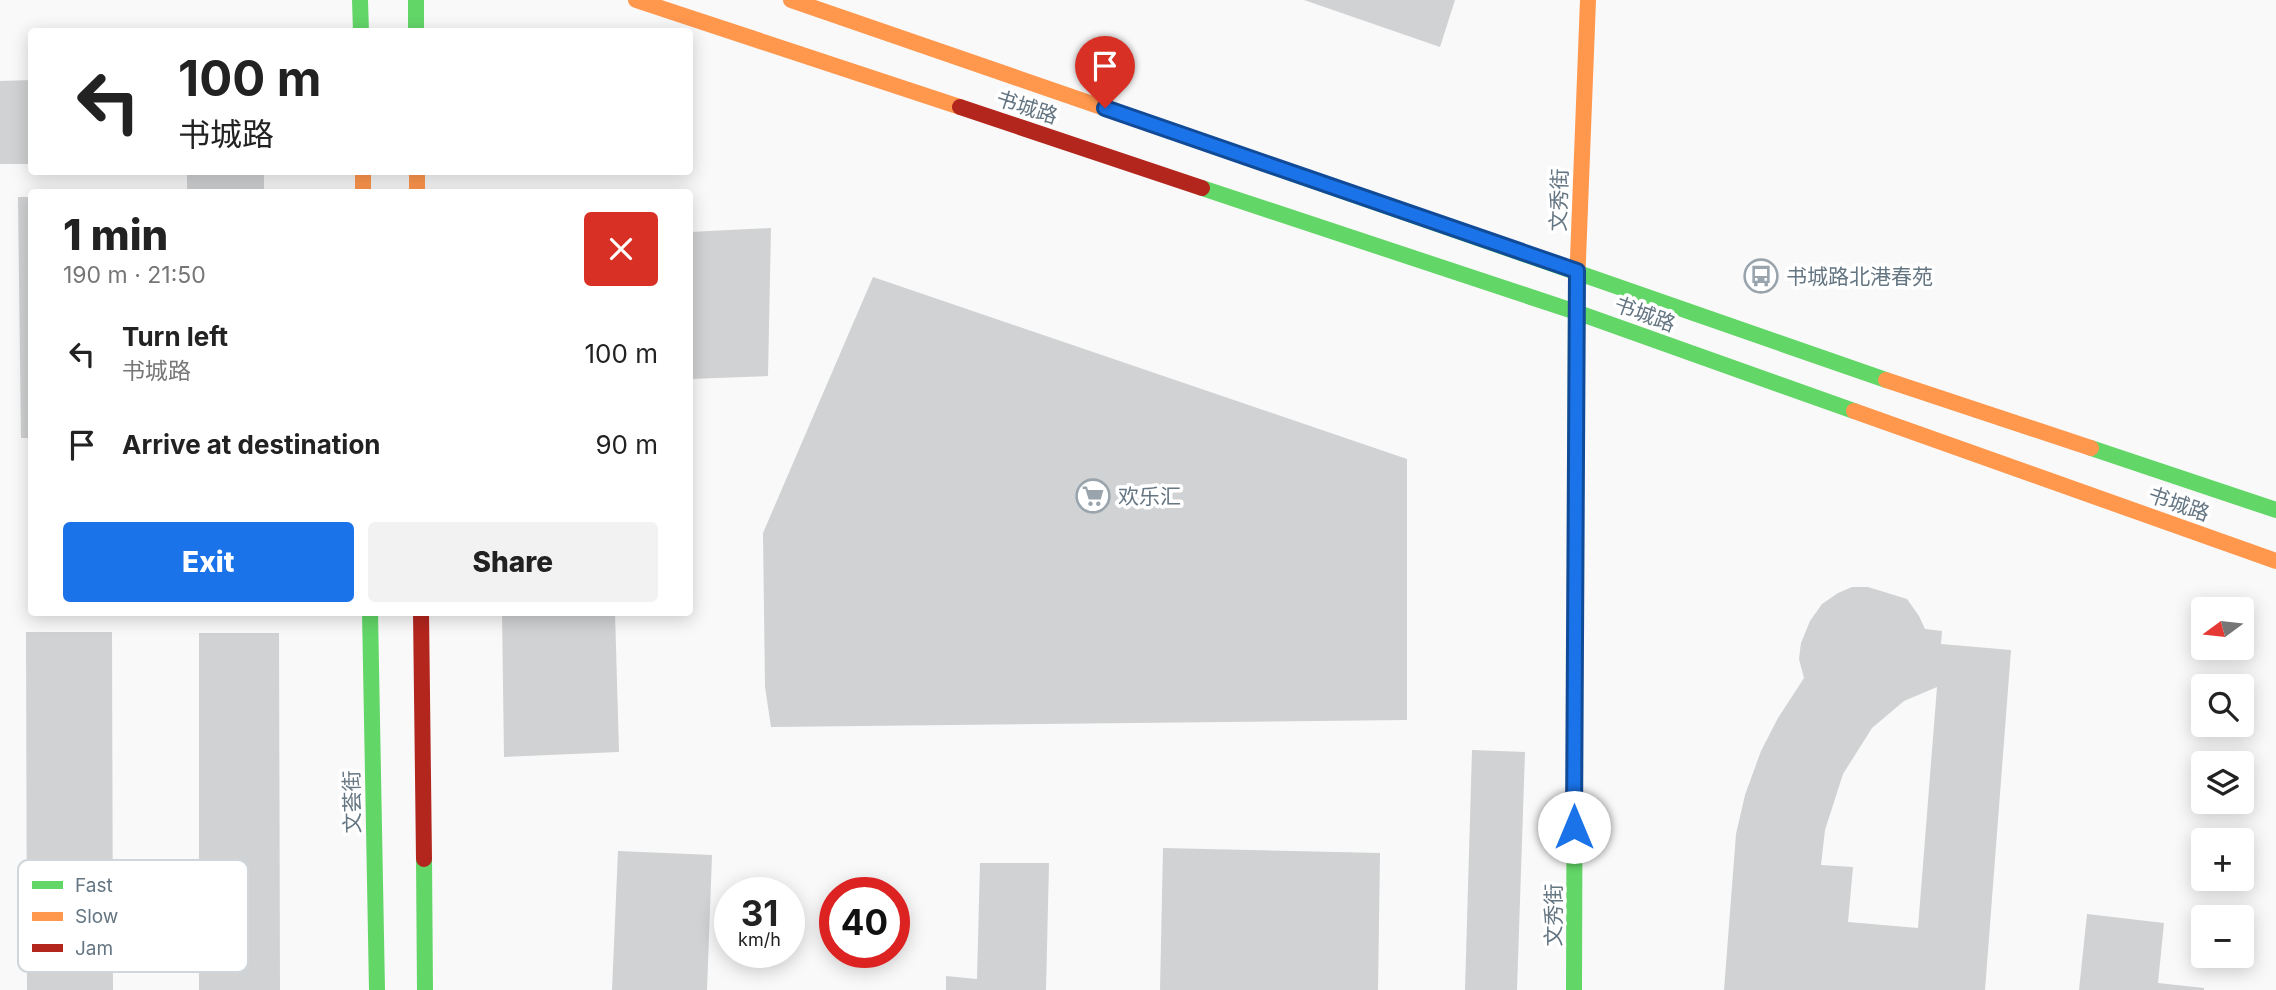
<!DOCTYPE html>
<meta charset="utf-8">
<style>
:root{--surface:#fff;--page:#f2f2f2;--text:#222;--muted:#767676;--accent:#1a73e8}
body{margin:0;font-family:Inter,"Noto Sans SC",sans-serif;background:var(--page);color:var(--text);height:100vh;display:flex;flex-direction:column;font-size:26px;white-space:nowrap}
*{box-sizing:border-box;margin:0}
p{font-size:23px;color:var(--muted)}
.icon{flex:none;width:38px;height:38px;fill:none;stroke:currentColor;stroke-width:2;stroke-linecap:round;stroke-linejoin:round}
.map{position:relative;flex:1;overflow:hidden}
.details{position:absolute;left:28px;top:189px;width:665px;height:427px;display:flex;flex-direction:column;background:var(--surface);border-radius:7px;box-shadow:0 4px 18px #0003}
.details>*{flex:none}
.guide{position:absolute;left:28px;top:28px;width:665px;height:147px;border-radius:7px;box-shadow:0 4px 18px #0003;background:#fff;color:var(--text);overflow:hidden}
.needle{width:46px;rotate:255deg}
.buttons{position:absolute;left:2191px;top:597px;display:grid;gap:14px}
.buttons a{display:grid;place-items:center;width:63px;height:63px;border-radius:7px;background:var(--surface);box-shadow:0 4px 18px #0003;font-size:35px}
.speed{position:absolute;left:714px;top:877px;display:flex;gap:14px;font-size:35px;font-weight:700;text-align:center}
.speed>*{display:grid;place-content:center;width:91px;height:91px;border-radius:50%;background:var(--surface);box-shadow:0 4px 18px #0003;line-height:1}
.speed small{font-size:18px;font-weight:400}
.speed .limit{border:10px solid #d22;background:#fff;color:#111}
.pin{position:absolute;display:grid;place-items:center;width:60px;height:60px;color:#fff;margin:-72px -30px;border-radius:50% 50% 50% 0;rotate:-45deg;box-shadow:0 0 7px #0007}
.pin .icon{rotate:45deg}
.me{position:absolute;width:77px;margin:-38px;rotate:0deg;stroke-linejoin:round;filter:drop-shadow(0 0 5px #0008)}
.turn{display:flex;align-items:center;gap:24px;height:147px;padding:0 35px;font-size:32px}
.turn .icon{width:91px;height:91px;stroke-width:2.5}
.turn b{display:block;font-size:49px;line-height:60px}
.round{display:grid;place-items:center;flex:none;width:74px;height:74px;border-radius:7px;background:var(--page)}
.summary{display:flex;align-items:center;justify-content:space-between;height:119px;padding:0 35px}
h1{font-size:42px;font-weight:800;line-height:52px}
.cta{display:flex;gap:14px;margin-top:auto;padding:14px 35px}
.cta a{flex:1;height:80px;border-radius:7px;background:var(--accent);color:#fff;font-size:28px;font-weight:800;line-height:80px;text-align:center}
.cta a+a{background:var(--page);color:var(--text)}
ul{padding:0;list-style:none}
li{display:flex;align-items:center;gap:21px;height:91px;padding:0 35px}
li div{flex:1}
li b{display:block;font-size:26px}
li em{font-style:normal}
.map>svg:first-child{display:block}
.building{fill:#d0d2d3;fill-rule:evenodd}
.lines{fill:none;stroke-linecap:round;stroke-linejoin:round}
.fast{stroke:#63d668;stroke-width:16}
.slow{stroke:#ff974d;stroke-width:16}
.jam{stroke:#b3261e;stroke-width:16}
.route-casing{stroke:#114b97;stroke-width:18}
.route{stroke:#1a73e8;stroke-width:12}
.labels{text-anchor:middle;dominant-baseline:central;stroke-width:7;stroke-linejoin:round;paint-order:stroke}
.street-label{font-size:21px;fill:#657683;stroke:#fff}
.poi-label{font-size:21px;fill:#657683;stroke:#fff;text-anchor:start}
.key{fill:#fff;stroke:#d1d6da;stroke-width:2}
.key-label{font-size:19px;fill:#657683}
</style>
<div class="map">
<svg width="2276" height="990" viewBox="0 0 2276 990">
<rect width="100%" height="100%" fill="#f9f9f9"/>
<g class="building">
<polygon points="1304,0 1455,0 1440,47"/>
<polygon points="32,80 32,164 0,164 0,81"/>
<rect x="187" y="172" width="77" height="20"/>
<polygon points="18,197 32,197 32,438 21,438"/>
<polygon points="771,228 768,376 690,379 690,232"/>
<polygon points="873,277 1407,459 1407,720 771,727 765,687 763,533"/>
<path d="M1852 587H1868L1907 599 1919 616 1925 629 1942 631 1941 644 2011 650 1985 990H1724L1736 834 1745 795 1761 751 1778 718 1804 678 1799 659 1801 643 1810 621 1822 604 1838 593ZM1937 687 1918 928 1848 922 1853 867 1821 865 1825 830 1843 774 1872 728 1904 701Z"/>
<polygon points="502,612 615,612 619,752 504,757"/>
<polygon points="26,632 112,632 113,990 27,990"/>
<polygon points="199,633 279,633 280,990 199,990"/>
<polygon points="1472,750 1525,752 1517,990 1465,990"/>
<polygon points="1163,848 1380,853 1378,990 1160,990"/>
<polygon points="618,851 712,855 707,990 612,990"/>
<polygon points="980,863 1049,863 1046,990 946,990 946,976 977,979"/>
<polygon points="2087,914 2164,923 2158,983 2204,988 2204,990 2079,990"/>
</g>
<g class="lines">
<g class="fast">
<polyline points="360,0 361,32"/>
<polyline points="416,0 416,32"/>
<polyline points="1107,109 1886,380"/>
<polyline points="1202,188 1576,312 1854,411"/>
<polyline points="2091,448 2276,510"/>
<polyline points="370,612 377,990"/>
<polyline points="424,859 425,990"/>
<polyline points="1574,990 1576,311"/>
</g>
<g class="slow">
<polyline points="636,0 960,107"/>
<polyline points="791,0 1107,109"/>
<polyline points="363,172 363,192"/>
<polyline points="417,172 417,192"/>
<polyline points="1576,311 1588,0"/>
<polyline points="1886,380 2091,448"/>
<polyline points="1854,411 2276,561"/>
</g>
<g class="jam">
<polyline points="960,107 1202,188"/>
<polyline points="421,612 424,859"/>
</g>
</g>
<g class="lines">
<defs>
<polyline id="route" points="1105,108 1577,271 1574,827"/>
</defs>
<use href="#route" class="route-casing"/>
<use href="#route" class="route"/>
</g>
<defs>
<symbol id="bus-ring" viewBox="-11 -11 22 22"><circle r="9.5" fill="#fff" stroke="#99a4ac" stroke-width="1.5"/><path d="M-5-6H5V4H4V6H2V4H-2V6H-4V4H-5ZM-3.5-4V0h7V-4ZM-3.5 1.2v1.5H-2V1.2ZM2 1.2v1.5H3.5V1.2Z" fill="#99a4ac"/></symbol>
<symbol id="supermarket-ring" viewBox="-11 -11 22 22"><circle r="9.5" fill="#fff" stroke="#99a4ac" stroke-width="1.5"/><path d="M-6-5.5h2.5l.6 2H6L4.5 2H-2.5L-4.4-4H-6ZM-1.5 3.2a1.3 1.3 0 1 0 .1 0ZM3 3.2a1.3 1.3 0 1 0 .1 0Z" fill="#99a4ac"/></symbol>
</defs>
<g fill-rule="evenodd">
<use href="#bus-ring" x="1742" y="257" width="38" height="38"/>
<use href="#supermarket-ring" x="1074" y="477" width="38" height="38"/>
</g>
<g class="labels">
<g class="street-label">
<text transform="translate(1027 107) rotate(18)">书城路</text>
<text transform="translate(1559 200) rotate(-88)">文秀街</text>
<text transform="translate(1645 314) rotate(20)">书城路</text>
<text transform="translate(2179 504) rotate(19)">书城路</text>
<text transform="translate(352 802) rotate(-91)">文荟街</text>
<text transform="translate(1553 915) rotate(-90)">文秀街</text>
</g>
<g class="poi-label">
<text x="1786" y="276">书城路北港春苑</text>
<text x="1118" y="496">欢乐汇</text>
</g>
</g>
<rect x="18" y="860" width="230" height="112" rx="10" class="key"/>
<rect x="32" y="881" width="31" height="8" fill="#63d668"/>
<rect x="32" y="912" width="31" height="9" fill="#ff974d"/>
<rect x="32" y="944" width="31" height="8" fill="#b3261e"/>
<g class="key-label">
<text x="75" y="892">Fast</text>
<text x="75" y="923">Slow</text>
<text x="75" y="955">Jam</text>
</g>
</svg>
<div class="buttons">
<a><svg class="needle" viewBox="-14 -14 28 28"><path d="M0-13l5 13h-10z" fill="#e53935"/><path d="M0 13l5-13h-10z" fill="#767676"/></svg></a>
<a><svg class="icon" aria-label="search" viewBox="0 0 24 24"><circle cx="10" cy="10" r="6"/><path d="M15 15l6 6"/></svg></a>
<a><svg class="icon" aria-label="layers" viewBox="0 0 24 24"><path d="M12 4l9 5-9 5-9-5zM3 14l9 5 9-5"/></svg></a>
<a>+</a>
<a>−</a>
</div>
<div class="speed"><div>31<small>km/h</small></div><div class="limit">40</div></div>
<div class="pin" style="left:1105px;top:108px;background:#d93025"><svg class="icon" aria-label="arrive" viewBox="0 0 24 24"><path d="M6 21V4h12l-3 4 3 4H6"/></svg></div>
<svg class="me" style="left:1574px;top:827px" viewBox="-20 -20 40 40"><circle r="19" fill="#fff"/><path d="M0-13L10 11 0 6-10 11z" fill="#1a73e8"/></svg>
<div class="guide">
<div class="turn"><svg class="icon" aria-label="left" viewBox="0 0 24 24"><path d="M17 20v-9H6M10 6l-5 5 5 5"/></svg><div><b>100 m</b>书城路</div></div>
</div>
<section class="details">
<div class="summary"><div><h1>1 min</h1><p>190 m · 21:50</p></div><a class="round" style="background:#d93025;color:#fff"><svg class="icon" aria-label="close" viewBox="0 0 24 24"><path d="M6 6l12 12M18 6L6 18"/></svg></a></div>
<ul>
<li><svg class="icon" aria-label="left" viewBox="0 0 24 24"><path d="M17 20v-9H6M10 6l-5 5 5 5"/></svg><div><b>Turn left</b><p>书城路</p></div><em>100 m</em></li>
<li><svg class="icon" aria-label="arrive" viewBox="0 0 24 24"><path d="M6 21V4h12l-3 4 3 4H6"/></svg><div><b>Arrive at destination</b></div><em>90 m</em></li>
</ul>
<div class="cta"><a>Exit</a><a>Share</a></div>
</section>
</div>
